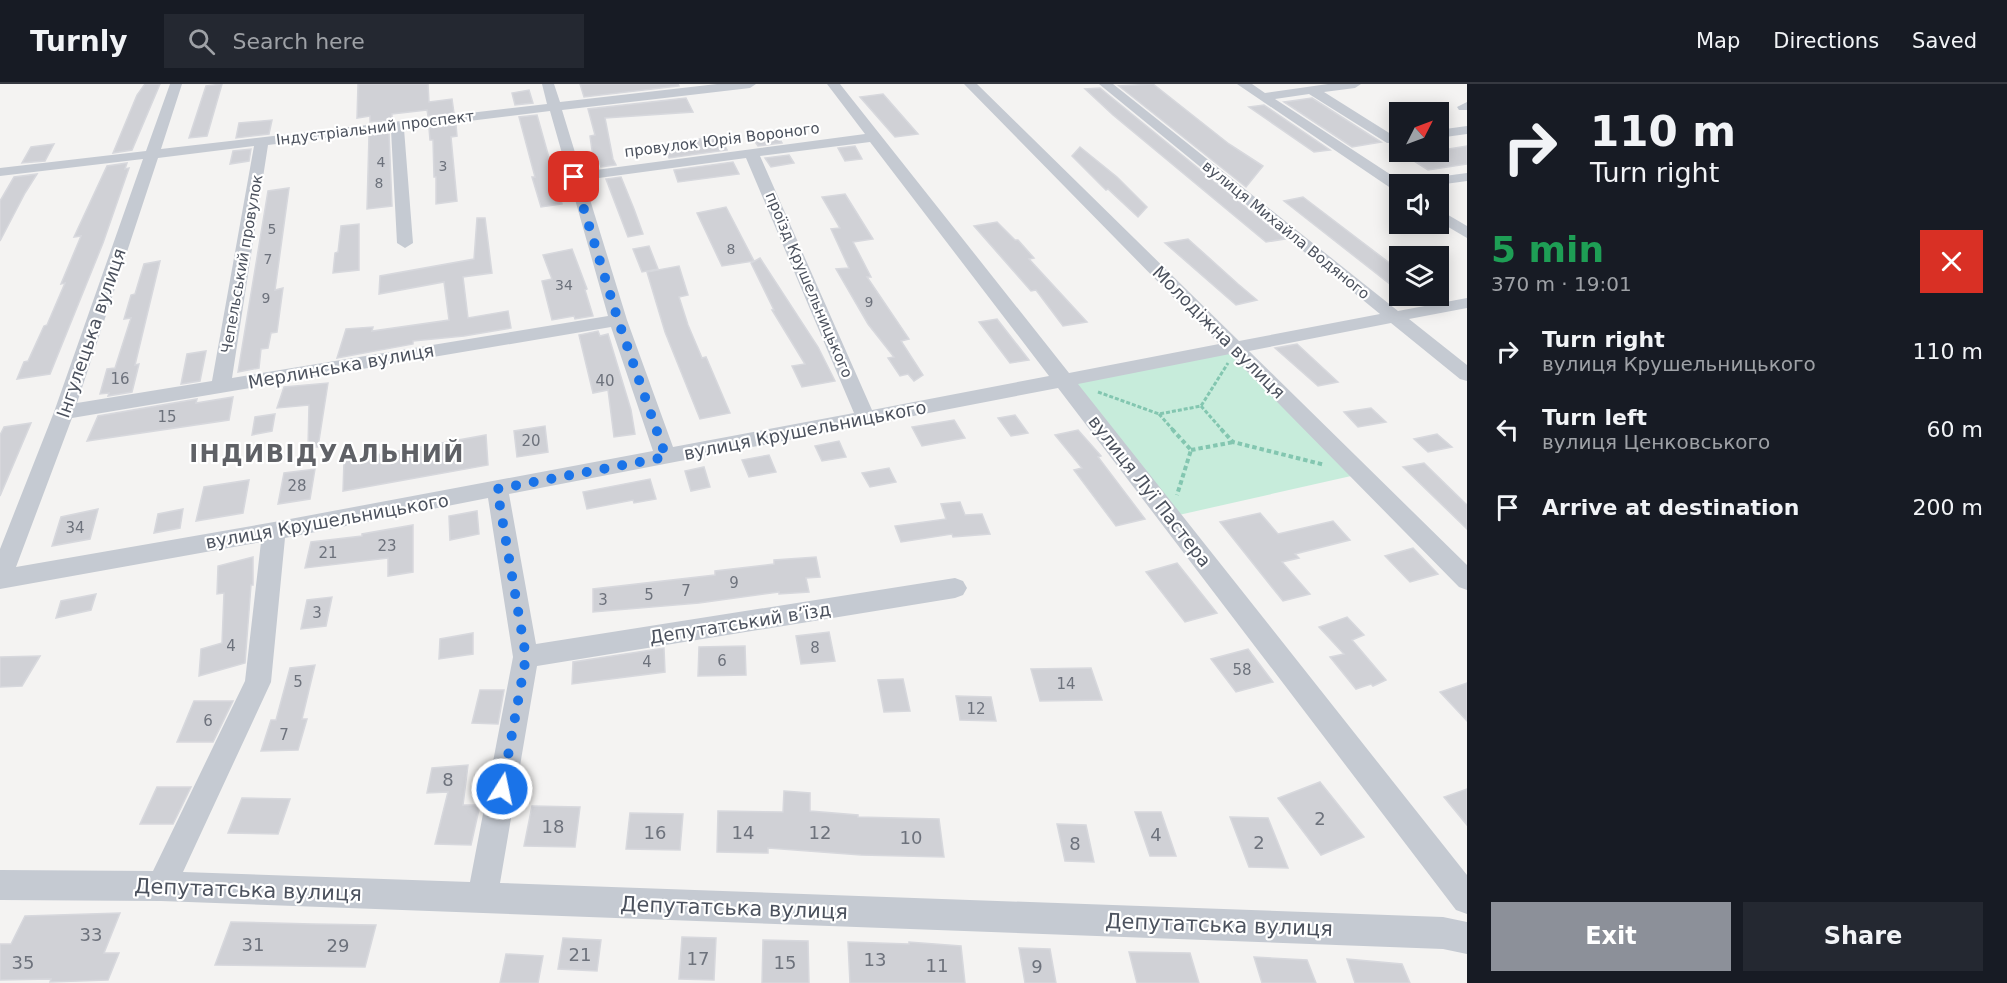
<!DOCTYPE html>
<meta charset="utf-8">
<style>
:root{--surface:#171b24;--page:#242831;--text:#f1f3f6;--muted:#9ea1a6;--line:#363941;--accent:#8c9099}
body{margin:0;font-family:"DejaVu Sans",sans-serif;background:var(--page);color:var(--text);height:100vh;display:flex;flex-direction:column;font-size:22px;white-space:nowrap}
*{box-sizing:border-box;margin:0}
p{font-size:20px;color:var(--muted)}
.icon{flex:none;width:33px;height:33px;fill:none;stroke:currentColor;stroke-width:2;stroke-linecap:round;stroke-linejoin:round}
.map{position:relative;flex:1;overflow:hidden}
.panel{display:flex;flex-direction:column;background:var(--surface);width:540px}
.panel>*{flex:none}
.top-card{background:#171b24;color:var(--text);overflow:hidden}
.needle{width:39px;rotate:48deg}
.fabs{position:absolute;left:1389px;top:18px;display:grid;gap:12px}
.fabs a{display:grid;place-items:center;width:60px;height:60px;border-radius:0px;background:var(--surface);box-shadow:0 3px 15px #0003;font-size:30px}
.pin{position:absolute;display:grid;place-items:center;width:51px;height:51px;color:#fff;margin:-26px;border-radius:12px;box-shadow:0 3px 9px #0006}
.me{position:absolute;width:66px;margin:-33px;rotate:10deg;stroke-linejoin:round;filter:drop-shadow(0 0 4px #0008)}
.turn{display:flex;align-items:center;gap:21px;height:126px;padding:0 24px;font-size:27px}
.turn .icon{width:78px;height:78px;stroke-width:2.5}
.turn b{display:block;font-size:42px;line-height:51px}
.round{display:grid;place-items:center;flex:none;width:63px;height:63px;border-radius:0px;background:var(--page)}
.head{display:flex;align-items:center;justify-content:space-between;height:102px;padding:0 24px}
h1{font-size:36px;font-weight:700;line-height:45px;color:#1e9e55}
.cta{display:flex;gap:12px;margin-top:auto;padding:12px 24px}
.cta a{flex:1;height:69px;border-radius:0px;background:var(--accent);color:#fff;font-size:24px;font-weight:700;line-height:69px;text-align:center}
.cta a+a{background:var(--page);color:var(--text)}
ul{padding:0;list-style:none}
li{display:flex;align-items:center;gap:18px;height:78px;padding:0 24px}
li div{flex:1}
li b{display:block;font-size:22px}
li em{font-style:normal}
header{display:flex;align-items:center;gap:36px;box-sizing:border-box;height:84px;padding:0 30px;background:var(--surface);border-bottom:2px solid var(--line)}
header strong{font-size:28px}
nav{display:flex;gap:33px;margin-inline-start:auto;font-size:21px}
.search{width:420px;height:54px;background:var(--page);display:flex;align-items:center;gap:15px;box-sizing:border-box;padding:0 21px;border-radius:0px;color:var(--muted);font-size:22px}
main{display:flex;flex:1;min-height:0}
.map>svg:first-child{display:block}
.green{fill:#c7ecdb}
.building{fill:#d0d1d6;stroke:#d7d8dd;stroke-width:1.5}
.lines{fill:none;stroke-linecap:round;stroke-linejoin:round}
.path-far1{stroke:#83c6b0;stroke-width:3;stroke-dasharray:4 2;stroke-linecap:butt}
.path{stroke:#83c6b0;stroke-width:4;stroke-dasharray:4.5 3;stroke-linecap:butt}
.minor{fill:#c5cad2;fill-rule:evenodd}
.route{stroke:#1a73e8;stroke-width:10;stroke-dasharray:0 18}
.labels{text-anchor:middle;dominant-baseline:central;stroke-width:4.5;stroke-linejoin:round;paint-order:stroke}
.far-number-label{font-size:14px;fill:#6d727c}
.far-street-label{font-size:15px;fill:#4c525e;stroke:#fff}
.number-label{font-size:15px;fill:#6d727c}
.street-label{font-size:18px;fill:#4c525e;stroke:#fff}
.near-number-label{font-size:18px;fill:#6d727c}
.near-street-label{font-size:21px;fill:#4c525e;stroke:#fff}
.district-label{font-size:24px;font-weight:bold;letter-spacing:1.5px;fill:#5f6166;stroke:#fff}
</style>
<header>
<strong>Turnly</strong>
<div class="search"><svg class="icon" aria-label="search" viewBox="0 0 24 24"><circle cx="10" cy="10" r="6"/><path d="M15 15l6 6"/></svg>Search here</div>
<nav><a>Map</a><a>Directions</a><a>Saved</a></nav>
</header>
<main>
<div class="map">
<svg width="1467" height="899" viewBox="0 0 1467 899">
<rect width="100%" height="100%" fill="#f4f3f2"/>
<polygon class="green" points="1232,264 1360,390 1170,433 1063,296"/>
<g class="building">
<polygon points="145,0 160,0 132,66 113,69 137,11"/>
<polygon points="222,0 207,52 189,54 206,2"/>
<polygon points="358,0 428,0 429,18 452,15 454,29 428,32 427,26 392,30 392,36 370,38 370,32 357,34"/>
<polygon points="580,0 678,0 679,2 584,13"/>
<polygon points="1153,0 1229,60 1263,82 1246,103 1119,2"/>
<polygon points="1100,4 1285,155 1266,158 1113,31 1085,5"/>
<polygon points="529,6 533,19 515,21 512,9"/>
<polygon points="883,10 918,50 895,53 860,13"/>
<polygon points="686,14 693,28 605,34 613,75 616,81 601,83 597,72 593,73 590,52 595,51 588,25"/>
<polygon points="1312,14 1381,58 1352,63 1284,18"/>
<polygon points="1264,21 1330,66 1314,68 1249,23"/>
<polygon points="537,31 562,120 541,123 532,93 535,93 519,33"/>
<polygon points="272,36 269,50 236,54 239,39"/>
<polygon points="456,41 457,52 451,53 457,117 436,120 436,93 434,93 433,56 430,56 429,44"/>
<polygon points="774,46 782,59 758,62 749,49"/>
<polygon points="389,49 392,122 367,125 369,51"/>
<polygon points="720,52 727,66 669,74 663,60"/>
<polygon points="54,60 45,77 22,79 31,63"/>
<polygon points="855,62 862,75 845,77 838,64"/>
<polygon points="1467,62 1467,80 1428,86 1406,72"/>
<polygon points="1080,63 1117,93 1147,123 1138,133 1108,105 1106,106 1072,72"/>
<polygon points="251,65 249,77 230,80 233,67"/>
<polygon points="789,71 794,79 771,83 765,74"/>
<polygon points="733,78 739,90 678,98 674,86"/>
<polygon points="127,79 125,85 129,84 103,159 50,290 17,295 24,278 28,277 44,242 47,241 65,199 61,200 81,152 74,153 107,82"/>
<polygon points="37,90 25,109 0,157 0,117 14,93"/>
<polygon points="621,93 634,125 643,150 628,153 606,95"/>
<polygon points="289,104 275,206 283,204 277,248 271,249 268,264 261,265 259,284 238,288 268,107"/>
<polygon points="845,110 873,155 853,158 871,193 867,193 909,255 901,257 923,291 914,297 908,290 900,292 888,274 894,273 868,240 836,185 849,184 831,145 840,144 822,113"/>
<polygon points="1303,113 1400,187 1400,208 1284,117"/>
<polygon points="726,123 754,177 722,182 697,129"/>
<polygon points="477,134 485,134 492,189 463,193 468,234 508,227 511,244 464,252 413,257 413,260 337,274 346,245 373,243 372,247 449,236 444,198 379,210 380,192 474,175"/>
<polygon points="997,138 1015,156 1018,156 1034,174 1029,175 1087,238 1063,242 1036,206 1031,207 974,142"/>
<polygon points="359,140 359,186 333,189 335,169 338,168 341,142"/>
<polygon points="1188,155 1238,200 1257,216 1236,221 1165,159"/>
<polygon points="649,162 658,185 642,188 633,165"/>
<polygon points="572,165 587,205 585,206 593,232 575,235 574,232 552,236 542,197 552,195 543,171"/>
<polygon points="760,174 818,263 835,297 802,303 792,282 805,280 772,226 774,226 751,179"/>
<polygon points="160,177 135,281 139,280 132,308 108,312 109,309 100,310 107,285 115,284 131,234 124,235 131,211 135,210 144,180"/>
<polygon points="679,182 688,211 679,213 688,241 702,274 706,273 730,329 700,335 665,248 647,188"/>
<polygon points="997,235 1029,276 1010,279 979,238"/>
<polygon points="598,247 600,252 608,250 631,326 635,350 614,353 608,306 593,309 579,251"/>
<polygon points="1297,260 1338,298 1318,302 1275,264"/>
<polygon points="206,267 200,297 181,300 187,270"/>
<polygon points="328,299 318,363 308,363 309,321 277,324 284,303"/>
<polygon points="233,313 229,336 87,357 98,332 197,315 196,319"/>
<polygon points="1371,324 1386,338 1358,343 1344,328"/>
<polygon points="275,330 272,347 252,351 255,333"/>
<polygon points="1015,331 1028,349 1011,352 998,334"/>
<polygon points="954,336 965,354 922,362 912,343"/>
<polygon points="31,339 0,412 0,351 4,343"/>
<polygon points="545,342 548,368 517,373 514,347"/>
<polygon points="1078,346 1101,372 1098,373 1145,435 1116,442 1074,386 1082,384 1055,351"/>
<polygon points="1437,350 1452,363 1428,368 1414,355"/>
<polygon points="486,351 488,381 343,407 344,377"/>
<polygon points="839,357 846,373 822,377 815,362"/>
<polygon points="769,371 776,388 749,393 742,376"/>
<polygon points="1424,379 1467,421 1467,445 1403,383"/>
<polygon points="704,383 710,403 691,407 685,387"/>
<polygon points="889,384 896,398 870,403 862,389"/>
<polygon points="315,385 310,415 278,420 284,389"/>
<polygon points="650,395 656,415 634,419 633,416 587,425 583,408"/>
<polygon points="249,396 243,429 196,437 204,403"/>
<polygon points="960,418 965,431 982,430 990,450 953,453 952,450 901,458 895,442 946,435 941,420"/>
<polygon points="98,425 90,455 52,462 61,433"/>
<polygon points="183,425 180,444 154,449 158,430"/>
<polygon points="477,427 479,450 450,456 449,432"/>
<polygon points="1260,429 1278,450 1333,437 1350,456 1295,470 1299,474 1282,478 1310,510 1283,517 1220,438"/>
<polygon points="413,441 413,488 388,492 388,474 305,484 311,458 362,452 362,450"/>
<polygon points="1413,464 1438,490 1410,498 1385,472"/>
<polygon points="253,473 253,501 251,501 245,579 199,592 201,565 222,559 224,509 217,510 218,482"/>
<polygon points="816,473 820,493 806,494 809,508 779,510 779,508 699,519 593,528 593,505 715,491 715,487 774,480 774,476"/>
<polygon points="1177,479 1217,529 1185,538 1146,488"/>
<polygon points="96,510 91,526 56,534 61,517"/>
<polygon points="332,513 326,542 301,545 307,516"/>
<polygon points="1347,533 1364,551 1352,556 1386,596 1373,602 1371,600 1356,605 1330,573 1344,570 1319,543"/>
<polygon points="829,548 835,577 801,580 796,552"/>
<polygon points="473,549 473,570 439,575 440,555"/>
<polygon points="745,562 746,591 698,592 699,563"/>
<polygon points="664,564 665,588 572,600 573,578"/>
<polygon points="1248,565 1273,598 1236,608 1211,575"/>
<polygon points="40,572 22,602 0,603 0,573"/>
<polygon points="315,581 302,635 307,635 298,666 261,667 271,636 276,636 290,584"/>
<polygon points="1091,584 1102,616 1040,617 1031,585"/>
<polygon points="903,595 910,627 884,628 878,596"/>
<polygon points="1467,599 1467,637 1440,608"/>
<polygon points="480,606 504,606 498,640 472,639"/>
<polygon points="956,612 991,613 996,637 960,636"/>
<polygon points="194,617 233,617 213,658 177,658"/>
<polygon points="468,681 463,721 480,721 471,761 435,760 448,708 427,709 432,684"/>
<polygon points="1320,698 1364,753 1321,771 1278,714"/>
<polygon points="157,703 191,703 173,740 140,740"/>
<polygon points="1467,705 1467,741 1444,713"/>
<polygon points="784,707 810,709 810,727 858,731 858,733 939,735 944,773 861,771 768,764 768,769 717,768 718,727 783,728"/>
<polygon points="242,714 290,715 278,750 228,749"/>
<polygon points="532,722 580,723 575,763 524,762"/>
<polygon points="1135,728 1161,728 1176,772 1150,772"/>
<polygon points="630,729 683,730 680,766 626,765"/>
<polygon points="1230,733 1268,734 1288,784 1249,783"/>
<polygon points="1057,740 1086,741 1094,778 1065,777"/>
<polygon points="120,829 104,869 119,869 108,896 50,898 51,895 0,896 0,860 11,860 25,832"/>
<polygon points="231,838 313,840 376,841 365,883 215,881"/>
<polygon points="682,853 716,854 714,896 679,895"/>
<polygon points="563,854 601,856 597,887 558,885"/>
<polygon points="763,856 808,857 809,899 762,899"/>
<polygon points="848,858 909,860 909,858 961,862 965,899 850,899"/>
<polygon points="1019,864 1050,865 1056,899 1025,899"/>
<polygon points="1129,868 1190,869 1199,899 1137,899"/>
<polygon points="506,870 543,872 538,899 500,899"/>
<polygon points="1254,873 1307,876 1316,899 1262,899"/>
<polygon points="1347,875 1402,880 1410,899 1355,899"/>
</g>
<g class="lines">
<g class="path-far1">
<polyline points="1098,308 1159,330 1201,322 1228,279"/>
<polyline points="1201,322 1223,347"/>
<polyline points="1159,330 1174,347"/>
</g>
<g class="path">
<polyline points="1172,345 1191,366 1177,411"/>
<polyline points="1221,345 1233,358 1325,381"/>
<polyline points="1191,366 1234,358"/>
</g>
<g class="minor">
<path d="M170 0H182L161 65 547 20 542 0H554L560 18 717 0H756L750 4 562 26 581 88 865 50 827 0H840L1069 289 1219 260 964 0H977L1239 257 1380 230 1099 0H1113L1398 227 1467 214V224L1409 235 1467 281V297L1460 295 1391 239 1249 267 1467 481V506L1459 503 1230 270 1078 300 1467 791V830L1456 826 1058 304 509 410 536 560 955 494 963 497 967 504 963 511 955 514 537 582 500 799 1443 833 1467 838V870L1443 865 161 817 0 816V786L153 787 245 597 261 458 0 505V465L54 328 143 75 0 92V84L146 67ZM550 27 608 232 232 294 268 61 391 46 397 159 405 164 413 159 404 45ZM870 58 1049 292 872 326 760 72ZM254 62 212 297 77 319 158 74ZM746 74 854 329 673 363 627 236 584 96ZM611 243 653 367 274 438 16 483 72 334ZM488 414 513 573 470 798 183 788 271 598 285 454Z"/>
<polygon points="1237,0 1252,0 1265,9 1328,0 1361,0 1355,4 1324,8 1394,52 1400,51 1400,59 1387,59 1309,10 1275,15 1405,100 1400,100 1400,108 1395,107"/>
<polygon points="1467,18 1467,26 1459,26 1457,23"/>
<polygon points="1467,42 1467,50 1438,54 1438,46"/>
<polygon points="1467,89 1467,97 1438,101 1407,100 1414,96"/>
<polygon points="1438,125 1467,142 1467,154 1438,137"/>
</g>
</g>
<g class="lines">
<polyline class="route" points="502,705 526,573 497,405 666,373 618,236 574,93"/>
</g>
<g class="labels">
<g class="far-number-label">
<text x="381" y="78">4</text>
<text x="443" y="82">3</text>
<text x="379" y="99">8</text>
<text x="272" y="145">5</text>
<text x="731" y="165">8</text>
<text x="268" y="175">7</text>
<text x="564" y="201">34</text>
<text x="266" y="214">9</text>
<text x="869" y="218">9</text>
</g>
<g class="far-street-label">
<text transform="translate(375 44) rotate(-7)">Індустріальний проспект</text>
<text transform="translate(722 56) rotate(-7)">провулок Юрія Вороного</text>
<text transform="translate(1286 146) rotate(39)">вулиця Михайла Водяного</text>
<text transform="translate(242 180) rotate(-80)">Чепельський провулок</text>
<text transform="translate(809 201) rotate(67)">проїзд Крушельницького</text>
</g>
<g class="number-label">
<text x="120" y="295">16</text>
<text x="605" y="297">40</text>
<text x="167" y="333">15</text>
<text x="531" y="357">20</text>
<text x="297" y="402">28</text>
<text x="75" y="444">34</text>
<text x="387" y="462">23</text>
<text x="328" y="469">21</text>
<text x="734" y="499">9</text>
<text x="686" y="507">7</text>
<text x="649" y="511">5</text>
<text x="603" y="516">3</text>
<text x="317" y="529">3</text>
<text x="231" y="562">4</text>
<text x="815" y="564">8</text>
<text x="722" y="577">6</text>
<text x="647" y="578">4</text>
<text x="1242" y="586">58</text>
<text x="298" y="598">5</text>
<text x="1066" y="600">14</text>
<text x="976" y="625">12</text>
<text x="208" y="637">6</text>
<text x="284" y="651">7</text>
</g>
<g class="street-label">
<text transform="translate(1219 248) rotate(45)">Молодіжна вулиця</text>
<text transform="translate(91 249) rotate(-71)">Інгулецька вулиця</text>
<text transform="translate(341 282) rotate(-10)">Мерлинська вулиця</text>
<text transform="translate(805 346) rotate(-11)">вулиця Крушельницького</text>
<text transform="translate(1150 407) rotate(52)">вулиця Луї Пастера</text>
<text transform="translate(327 437) rotate(-10)">вулиця Крушельницького</text>
<text transform="translate(740 539) rotate(-9)">Депутатський в’їзд</text>
</g>
<g class="near-number-label">
<text x="448" y="695">8</text>
<text x="1320" y="734">2</text>
<text x="553" y="742">18</text>
<text x="655" y="748">16</text>
<text x="743" y="748">14</text>
<text x="820" y="748">12</text>
<text x="1156" y="750">4</text>
<text x="911" y="753">10</text>
<text x="1259" y="758">2</text>
<text x="1075" y="759">8</text>
<text x="91" y="850">33</text>
<text x="253" y="860">31</text>
<text x="338" y="861">29</text>
<text x="580" y="870">21</text>
<text x="698" y="874">17</text>
<text x="875" y="875">13</text>
<text x="23" y="878">35</text>
<text x="785" y="878">15</text>
<text x="937" y="881">11</text>
<text x="1037" y="882">9</text>
</g>
<g class="near-street-label">
<text transform="translate(248 806) rotate(2)">Депутатська вулиця</text>
<text transform="translate(734 824) rotate(2)">Депутатська вулиця</text>
<text transform="translate(1219 841) rotate(2)">Депутатська вулиця</text>
</g>
<g class="district-label">
<text x="327" y="370">ІНДИВІДУАЛЬНИЙ</text>
</g>
</g>
</svg>
<div class="fabs">
<a><svg class="needle" viewBox="-14 -14 28 28"><path d="M0-13l5 13h-10z" fill="#e53935"/><path d="M0 13l5-13h-10z" fill="#9ea1a6"/></svg></a>
<a><svg class="icon" aria-label="sound" viewBox="0 0 24 24"><path d="M4 9h4l5-4v14l-5-4H4zM17 9q2 3 0 6"/></svg></a>
<a><svg class="icon" aria-label="layers" viewBox="0 0 24 24"><path d="M12 4l9 5-9 5-9-5zM3 14l9 5 9-5"/></svg></a>
</div>
<div class="pin" style="left:574px;top:93px;background:#d93025"><svg class="icon" aria-label="arrive" viewBox="0 0 24 24"><path d="M6 21V4h12l-3 4 3 4H6"/></svg></div>
<svg class="me" style="left:502px;top:705px" viewBox="-20 -20 40 40"><circle r="17" fill="#1a73e8" stroke="#fff" stroke-width="3"/><path d="M0-11L8 9 0 5-8 9z" fill="#fff"/></svg>
</div>
<section class="panel">
<div class="top-card">
<div class="turn"><svg class="icon" aria-label="right" viewBox="0 0 24 24"><path d="M7 20v-9h11M14 6l5 5-5 5"/></svg><div><b>110 m</b>Turn right</div></div>
</div>
<div class="head"><div><h1>5 min</h1><p>370 m · 19:01</p></div><a class="round" style="background:#d93025;color:#fff"><svg class="icon" aria-label="close" viewBox="0 0 24 24"><path d="M6 6l12 12M18 6L6 18"/></svg></a></div>
<ul>
<li><svg class="icon" aria-label="right" viewBox="0 0 24 24"><path d="M7 20v-9h11M14 6l5 5-5 5"/></svg><div><b>Turn right</b><p>вулиця Крушельницького</p></div><em>110 m</em></li>
<li><svg class="icon" aria-label="left" viewBox="0 0 24 24"><path d="M17 20v-9H6M10 6l-5 5 5 5"/></svg><div><b>Turn left</b><p>вулиця Ценковського</p></div><em>60 m</em></li>
<li><svg class="icon" aria-label="arrive" viewBox="0 0 24 24"><path d="M6 21V4h12l-3 4 3 4H6"/></svg><div><b>Arrive at destination</b></div><em>200 m</em></li>
</ul>
<div class="cta"><a>Exit</a><a>Share</a></div>
</section>
</main>
